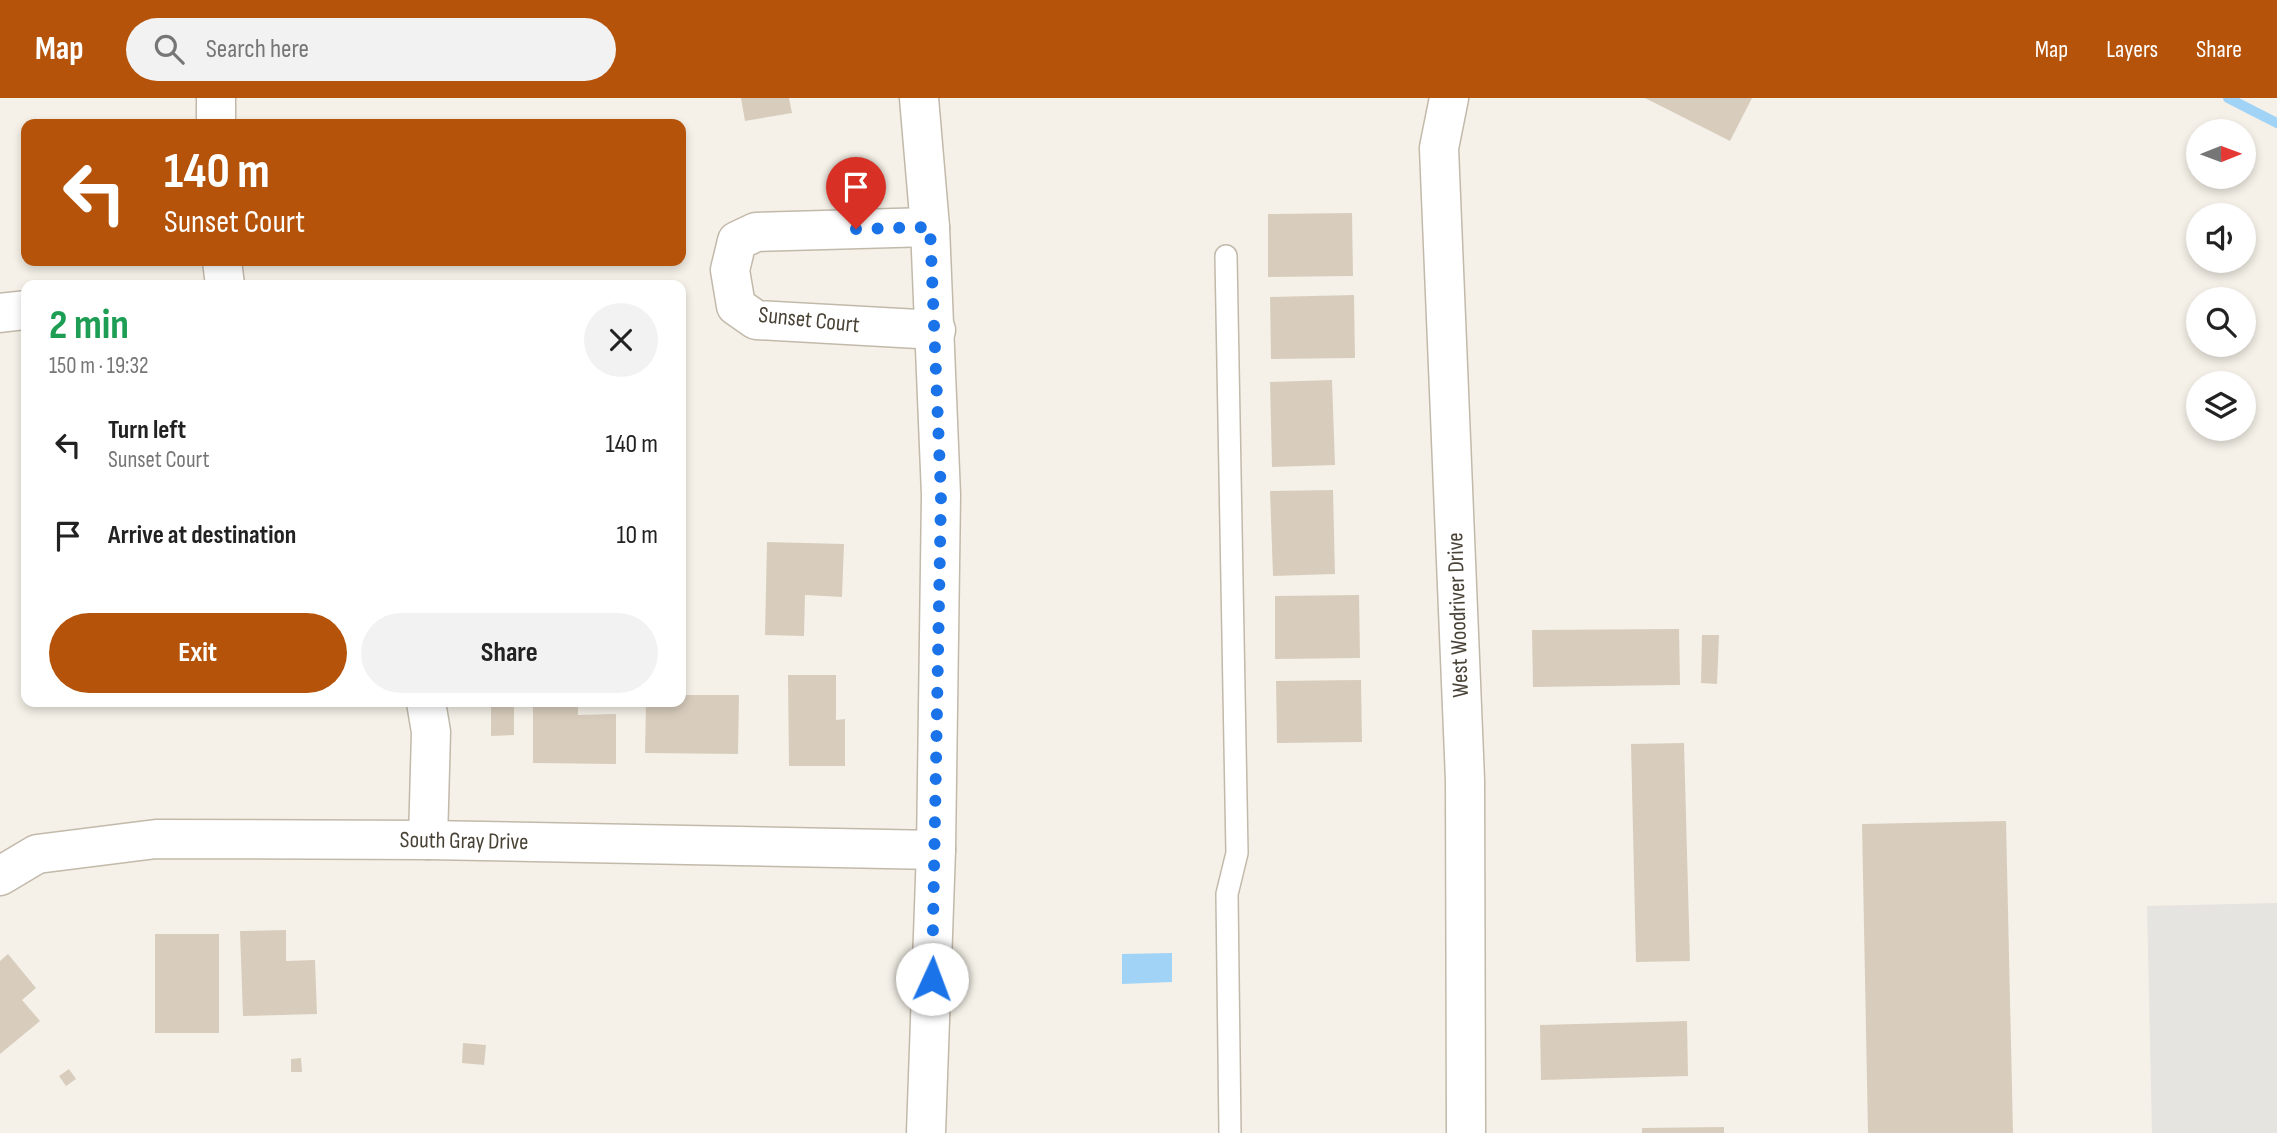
<!DOCTYPE html>
<meta charset="utf-8">
<style>
:root{--surface:#fff;--page:#f2f2f2;--text:#222;--muted:#767676;--accent:#b45309}
body{margin:0;font-family:"Sofia Sans Condensed",sans-serif;background:var(--page);color:var(--text);height:100vh;display:flex;flex-direction:column;font-size:26px;white-space:nowrap}
*{box-sizing:border-box;margin:0}
p{font-size:23px;color:var(--muted)}
.icon{flex:none;width:38px;height:38px;fill:none;stroke:currentColor;stroke-width:2;stroke-linecap:round;stroke-linejoin:round}
.map{position:relative;flex:1;overflow:hidden}
.drawer{position:absolute;left:21px;top:182px;width:665px;height:427px;display:flex;flex-direction:column;background:var(--surface);border-radius:14px;box-shadow:0 4px 10px #0003}
.drawer>*{flex:none}
.hud{position:absolute;left:21px;top:21px;width:665px;height:147px;border-radius:14px;box-shadow:0 4px 10px #0003;background:#b45309;color:#fff;overflow:hidden}
.needle{width:46px;rotate:89deg}
.buttons{position:absolute;left:2186px;top:21px;display:grid;gap:14px}
.buttons a{display:grid;place-items:center;width:70px;height:70px;border-radius:50%;background:var(--surface);box-shadow:0 4px 10px #0003;font-size:35px}
.pin{position:absolute;display:grid;place-items:center;width:60px;height:60px;color:#fff;margin:-72px -30px;border-radius:50% 50% 50% 0;rotate:-45deg;box-shadow:0 0 7px #0007}
.pin .icon{rotate:45deg}
.me{position:absolute;width:77px;margin:-38px;rotate:2deg;stroke-linejoin:round;filter:drop-shadow(0 0 5px #0008)}
.turn{display:flex;align-items:center;gap:24px;height:147px;padding:0 28px;font-size:32px}
.turn .icon{width:91px;height:91px;stroke-width:2.5}
.turn b{display:block;font-size:49px;line-height:60px}
.round{display:grid;place-items:center;flex:none;width:74px;height:74px;border-radius:37px;background:var(--page)}
.summary{display:flex;align-items:center;justify-content:space-between;height:119px;padding:0 28px}
h1{font-size:42px;font-weight:700;line-height:52px;color:#1e9e55}
.cta{display:flex;gap:14px;margin-top:auto;padding:14px 28px}
.cta a{flex:1;height:80px;border-radius:42px;background:var(--accent);color:#fff;font-size:28px;font-weight:700;line-height:80px;text-align:center}
.cta a+a{background:var(--page);color:var(--text)}
ul{padding:0;list-style:none}
li{display:flex;align-items:center;gap:21px;height:91px;padding:0 28px}
li div{flex:1}
li b{display:block;font-size:26px}
li em{font-style:normal}
header{display:flex;align-items:center;gap:42px;box-sizing:border-box;height:98px;padding:0 35px;background:var(--accent);color:#fff}
header strong{font-size:33px}
nav{display:flex;gap:38px;margin-inline-start:auto;font-size:24px}
.search{width:490px;height:63px;background:var(--page);display:flex;align-items:center;gap:18px;box-sizing:border-box;padding:0 24px;border-radius:38px;color:var(--muted);font-size:26px}
.map>svg:first-child{display:block}
.parking{fill:#e6e4e0}
.water{fill:#a1d3f6}
.lines{fill:none;stroke-linecap:round;stroke-linejoin:round}
.stream{stroke:#a1d3f6;stroke-width:10}
.building{fill:#d8cdbd}
.lane-casing{stroke:#c2b9aa;stroke-width:24}
.street-casing{stroke:#c2b9aa;stroke-width:41}
.lane{stroke:#fff;stroke-width:21}
.street{stroke:#fff;stroke-width:38}
.route{stroke:#1a73e8;stroke-width:12;stroke-dasharray:0 21.6}
.labels{text-anchor:middle;dominant-baseline:central;stroke-width:5;stroke-linejoin:round;paint-order:stroke}
.street-label{font-size:23px;fill:#494236;stroke:#fff}
</style>
<header>
<strong>Map</strong>
<div class="search"><svg class="icon" aria-label="search" viewBox="0 0 24 24"><circle cx="10" cy="10" r="6"/><path d="M15 15l6 6"/></svg>Search here</div>
<nav><a>Map</a><a>Layers</a><a>Share</a></nav>
</header>
<div class="map">
<svg width="2277" height="1035" viewBox="0 0 2277 1035">
<rect width="100%" height="100%" fill="#f5f1e8"/>
<polygon class="parking" points="2277,805 2277,1035 2152,1035 2147,808"/>
<polygon class="water" points="1172,855 1172,884 1122,886 1122,856"/>
<g class="lines">
<polyline class="stream" points="2228,0 2277,25"/>
</g>
<g class="building">
<polygon points="741,0 789,0 792,15 745,23"/>
<polygon points="1645,0 1752,0 1730,43"/>
<polygon points="1352,115 1353,178 1268,179 1268,116"/>
<polygon points="1354,197 1355,260 1271,261 1270,199"/>
<polygon points="1332,282 1335,367 1272,369 1270,284"/>
<polygon points="1333,392 1335,476 1273,478 1270,393"/>
<polygon points="767,444 844,446 842,499 805,497 804,538 765,537"/>
<polygon points="1359,497 1360,560 1275,561 1275,498"/>
<polygon points="1679,531 1680,587 1533,589 1532,532"/>
<polygon points="1702,537 1719,537 1717,586 1701,585"/>
<polygon points="788,577 836,577 836,622 845,621 845,668 789,668"/>
<polygon points="1361,582 1362,644 1277,645 1276,583"/>
<polygon points="681,597 739,597 738,656 645,655 646,604 681,604"/>
<polygon points="533,604 578,604 578,617 616,616 616,666 533,665"/>
<polygon points="491,607 514,607 514,637 491,638"/>
<polygon points="1684,645 1690,863 1636,864 1631,646"/>
<polygon points="2006,723 2013,1035 1868,1035 1862,726"/>
<polygon points="286,832 286,863 315,862 317,916 243,918 240,833"/>
<rect x="155" y="836" width="64" height="99"/>
<polygon points="8,856 36,890 22,902 40,923 0,956 0,863"/>
<polygon points="1687,923 1688,978 1541,982 1540,927"/>
<polygon points="463,945 486,947 484,967 462,965"/>
<polygon points="301,960 302,974 291,974 291,961"/>
<polygon points="69,971 76,981 66,988 59,978"/>
<polygon points="1724,1029 1724,1035 1642,1035 1642,1030"/>
</g>
<g class="lines">
<defs>
<polyline id="lane" points="1226,158 1237,755 1227,796 1230,1035"/>
<g id="street">
<polyline points="216,0 216,26"/>
<polyline points="919,0 930,129 941,397 936,752 926,1035"/>
<polyline points="1449,0 1439,50 1465,682 1466,1035"/>
<polyline points="930,129 756,134 737,143 730,172 736,208 756,222 936,232"/>
<polyline points="222,163 225,187"/>
<polyline points="0,215 26,212"/>
<polyline points="426,604 431,634 428,742"/>
<polyline points="0,778 37,756 156,741 428,742 936,752"/>
</g>
</defs>
<use href="#lane" class="lane-casing"/>
<use href="#street" class="street-casing"/>
<use href="#lane" class="lane"/>
<use href="#street" class="street"/>
</g>
<g class="lines">
<polyline class="route" points="856,131 930,129 941,397 932,881"/>
</g>
<g class="labels">
<g class="street-label">
<text transform="translate(809 222) rotate(6)">Sunset Court</text>
<text transform="translate(1458 517) rotate(-92)">West Woodriver Drive</text>
<text transform="translate(464 743) rotate(1)">South Gray Drive</text>
</g>
</g>
</svg>
<div class="buttons">
<a><svg class="needle" viewBox="-14 -14 28 28"><path d="M0-13l5 13h-10z" fill="#e53935"/><path d="M0 13l5-13h-10z" fill="#767676"/></svg></a>
<a><svg class="icon" aria-label="sound" viewBox="0 0 24 24"><path d="M4 9h4l5-4v14l-5-4H4zM17 9q2 3 0 6"/></svg></a>
<a><svg class="icon" aria-label="search" viewBox="0 0 24 24"><circle cx="10" cy="10" r="6"/><path d="M15 15l6 6"/></svg></a>
<a><svg class="icon" aria-label="layers" viewBox="0 0 24 24"><path d="M12 4l9 5-9 5-9-5zM3 14l9 5 9-5"/></svg></a>
</div>
<div class="pin" style="left:856px;top:131px;background:#d93025"><svg class="icon" aria-label="arrive" viewBox="0 0 24 24"><path d="M6 21V4h12l-3 4 3 4H6"/></svg></div>
<svg class="me" style="left:932px;top:881px" viewBox="-20 -20 40 40"><circle r="19" fill="#fff"/><path d="M0-13L10 11 0 6-10 11z" fill="#1a73e8"/></svg>
<div class="hud">
<div class="turn"><svg class="icon" aria-label="left" viewBox="0 0 24 24"><path d="M17 20v-9H6M10 6l-5 5 5 5"/></svg><div><b>140 m</b>Sunset Court</div></div>
</div>
<section class="drawer">
<div class="summary"><div><h1>2 min</h1><p>150 m · 19:32</p></div><a class="round"><svg class="icon" aria-label="close" viewBox="0 0 24 24"><path d="M6 6l12 12M18 6L6 18"/></svg></a></div>
<ul>
<li><svg class="icon" aria-label="left" viewBox="0 0 24 24"><path d="M17 20v-9H6M10 6l-5 5 5 5"/></svg><div><b>Turn left</b><p>Sunset Court</p></div><em>140 m</em></li>
<li><svg class="icon" aria-label="arrive" viewBox="0 0 24 24"><path d="M6 21V4h12l-3 4 3 4H6"/></svg><div><b>Arrive at destination</b></div><em>10 m</em></li>
</ul>
<div class="cta"><a>Exit</a><a>Share</a></div>
</section>
</div>
